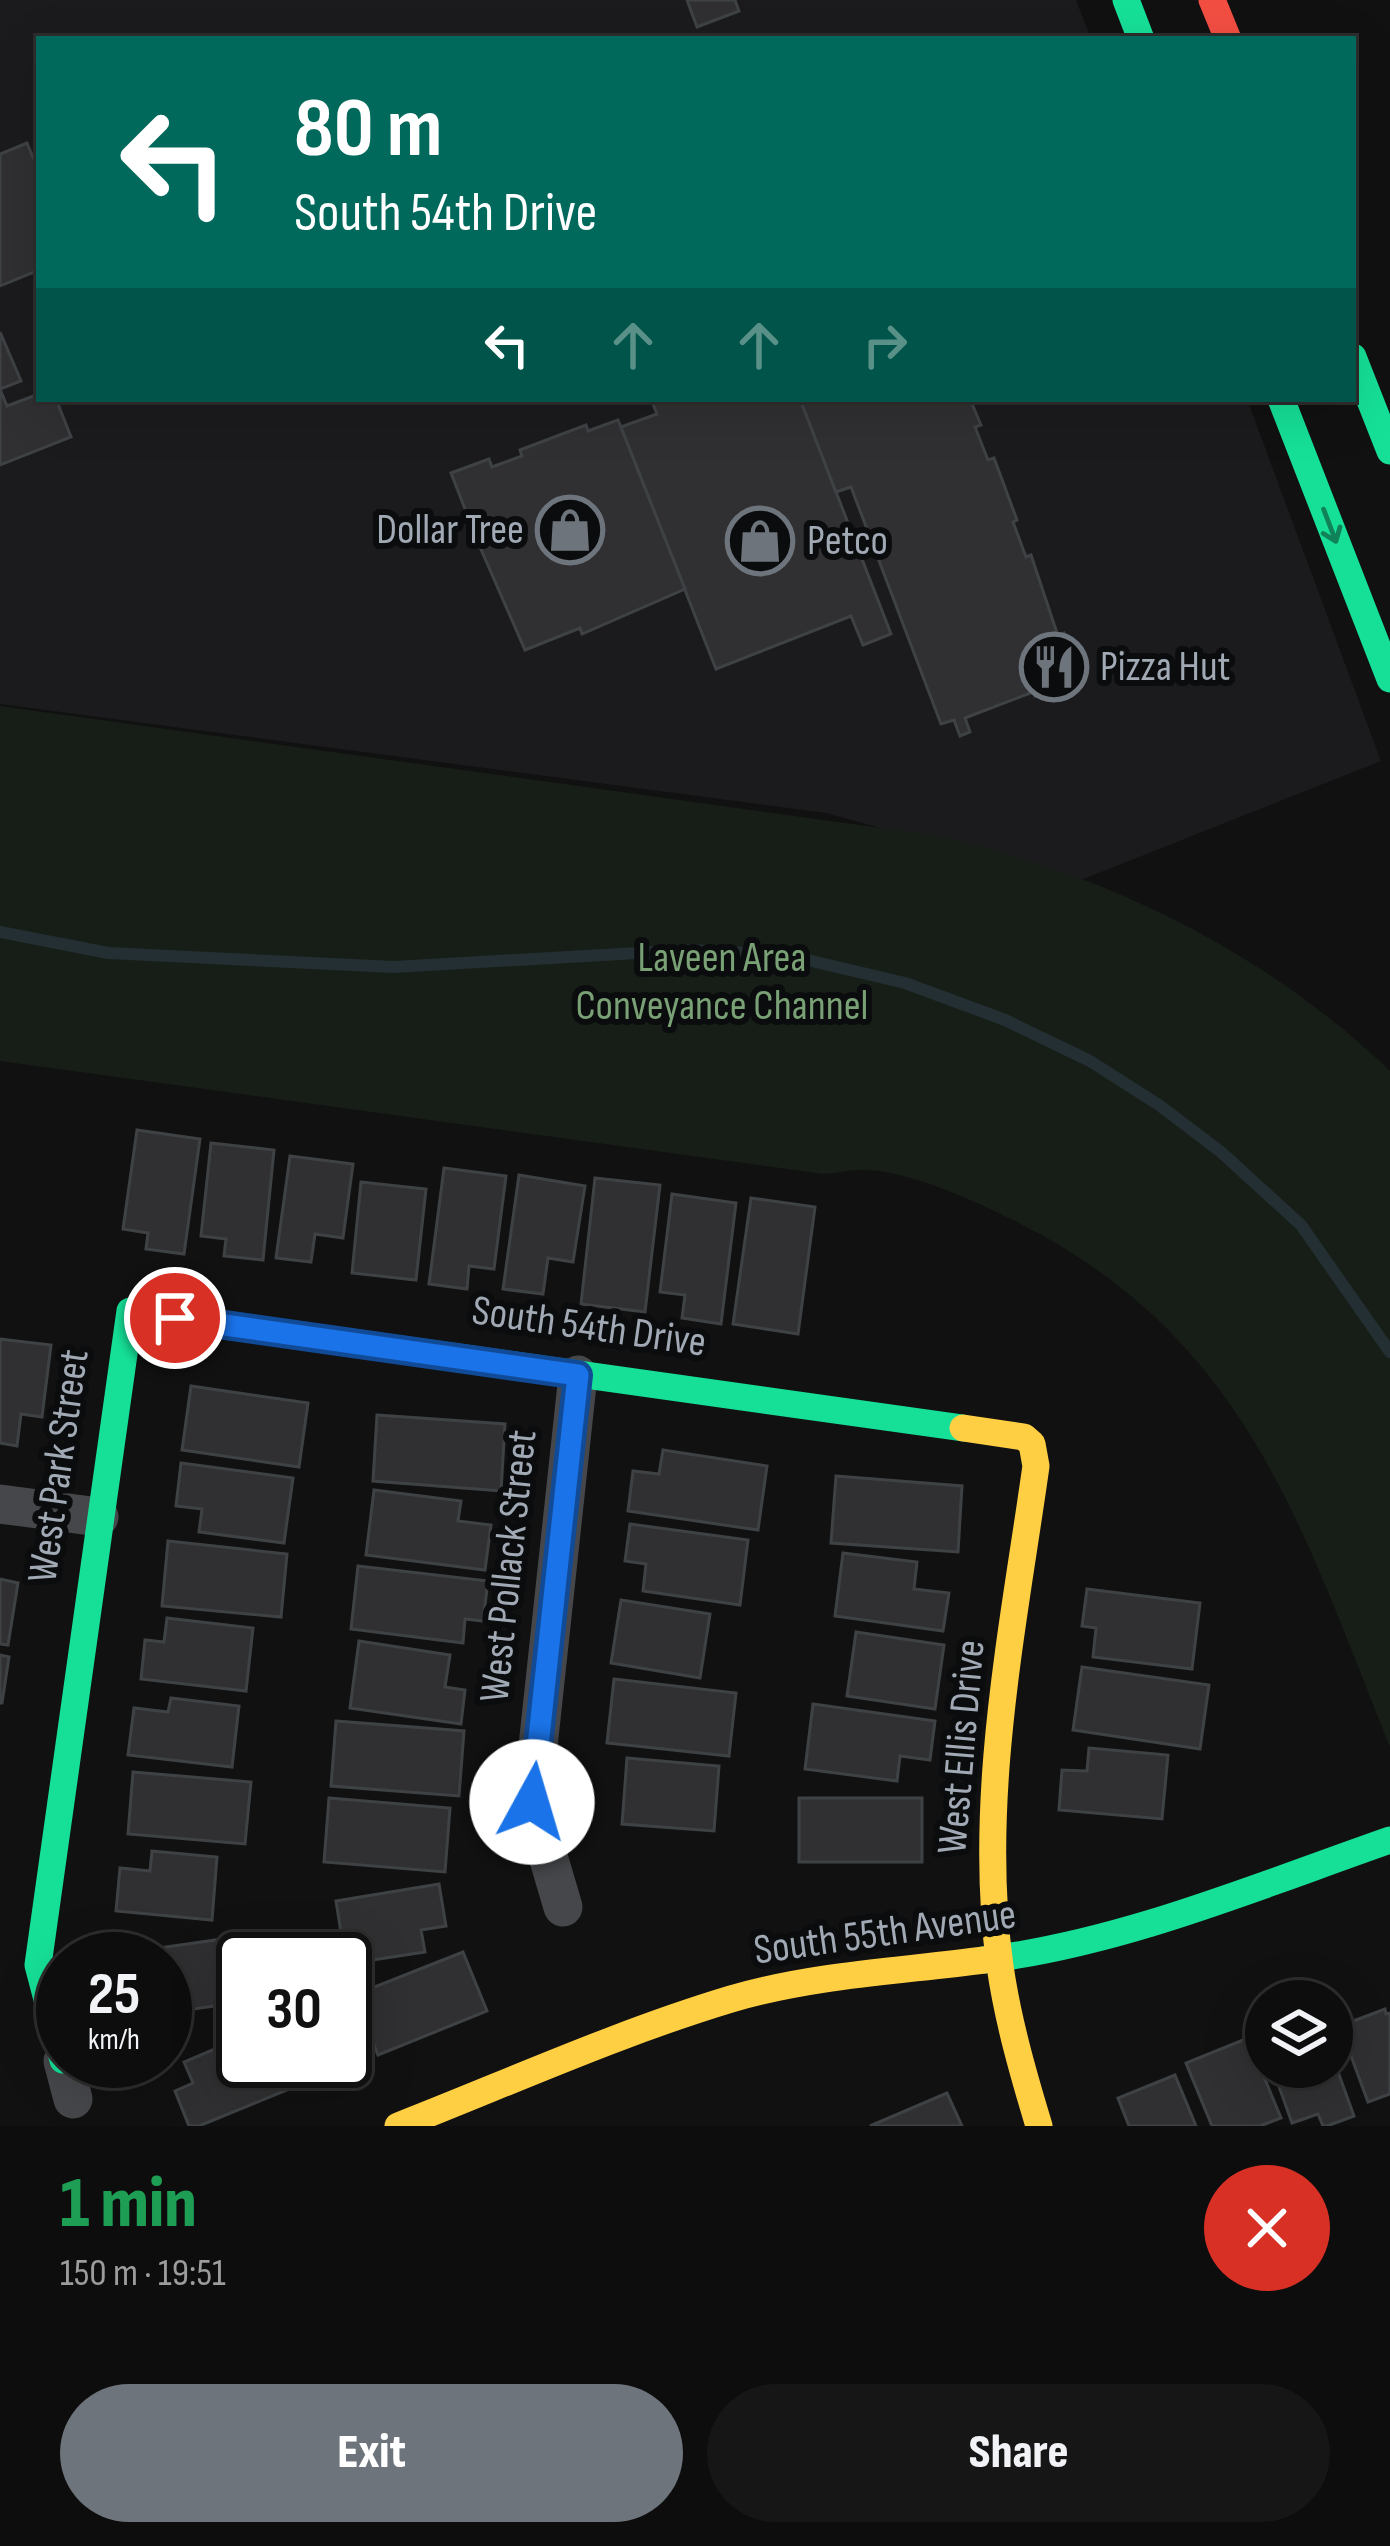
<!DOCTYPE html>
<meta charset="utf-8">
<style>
:root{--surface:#0d0d0d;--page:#161616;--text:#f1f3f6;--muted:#9a9c9d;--line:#2d2d2e;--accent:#6e747b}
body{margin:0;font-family:"Sofia Sans Condensed",sans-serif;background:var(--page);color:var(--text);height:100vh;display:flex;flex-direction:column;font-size:45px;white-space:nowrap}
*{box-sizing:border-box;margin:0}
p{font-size:39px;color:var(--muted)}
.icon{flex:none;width:66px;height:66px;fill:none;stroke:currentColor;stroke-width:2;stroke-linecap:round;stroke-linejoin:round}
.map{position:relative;height:2126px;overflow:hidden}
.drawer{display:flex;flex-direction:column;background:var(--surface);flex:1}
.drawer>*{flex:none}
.hud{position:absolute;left:36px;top:36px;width:1320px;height:366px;border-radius:0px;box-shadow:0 12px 48px #0002,0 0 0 3px var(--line);background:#00695c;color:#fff;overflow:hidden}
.buttons{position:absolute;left:1245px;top:1980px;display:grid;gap:24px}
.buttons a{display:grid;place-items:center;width:108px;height:108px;border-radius:50%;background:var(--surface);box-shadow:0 12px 48px #0002,0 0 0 3px var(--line);font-size:60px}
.speed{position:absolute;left:36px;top:1932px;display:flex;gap:24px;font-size:60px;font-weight:700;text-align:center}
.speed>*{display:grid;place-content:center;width:156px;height:156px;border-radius:50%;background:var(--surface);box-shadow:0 12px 48px #0002,0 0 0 3px var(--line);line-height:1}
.speed small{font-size:30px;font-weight:400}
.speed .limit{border:6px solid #111;border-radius:18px;background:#fff;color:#111}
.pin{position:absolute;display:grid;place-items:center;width:102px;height:102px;color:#fff;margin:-51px;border:6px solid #fff;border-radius:50%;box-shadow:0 3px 12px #0007}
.me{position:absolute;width:132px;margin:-66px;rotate:6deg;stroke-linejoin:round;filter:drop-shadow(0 0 9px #0008)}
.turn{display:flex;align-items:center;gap:42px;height:252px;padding:0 60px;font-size:54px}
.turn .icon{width:156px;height:156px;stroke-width:2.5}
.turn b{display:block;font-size:84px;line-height:102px}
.lanes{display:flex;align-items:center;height:114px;padding:0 60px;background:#0003;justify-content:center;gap:60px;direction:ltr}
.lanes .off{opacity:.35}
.round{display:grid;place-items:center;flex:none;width:126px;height:126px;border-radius:63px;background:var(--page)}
.summary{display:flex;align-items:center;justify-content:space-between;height:204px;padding:0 60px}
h1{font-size:72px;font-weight:800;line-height:90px;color:#1e9e55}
.action{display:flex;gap:24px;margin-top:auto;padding:24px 60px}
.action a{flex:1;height:138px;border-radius:72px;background:var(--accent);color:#fff;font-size:48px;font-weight:800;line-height:138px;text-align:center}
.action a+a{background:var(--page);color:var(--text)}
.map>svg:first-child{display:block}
.built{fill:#1b1b1d}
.green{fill:#171e17}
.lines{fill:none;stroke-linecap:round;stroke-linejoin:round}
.stream{stroke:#242f33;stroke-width:12}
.building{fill:#303032;stroke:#3f4245;stroke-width:3}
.street{stroke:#45474a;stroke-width:39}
.fast{stroke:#16e098;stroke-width:27}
.slow{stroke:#ffcf43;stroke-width:27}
.jam{stroke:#f24e42;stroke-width:27}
.oneway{stroke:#118159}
.route-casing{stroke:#114b97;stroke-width:30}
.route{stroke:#1a73e8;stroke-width:21}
.labels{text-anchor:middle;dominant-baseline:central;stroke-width:12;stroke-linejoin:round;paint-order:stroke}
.poi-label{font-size:42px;fill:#a0a9b4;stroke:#0b0c0d;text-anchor:start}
.park-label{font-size:42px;fill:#79a175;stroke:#0b0c0d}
.street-label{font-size:42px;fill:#a0a9b4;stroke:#0b0c0d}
</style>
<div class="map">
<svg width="1390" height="2126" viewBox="0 0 1390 2126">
<rect width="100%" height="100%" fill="#111"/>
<polygon class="built" points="0,0 1076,0 1091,39 39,39 39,399 1247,399 1381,761 1076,882 826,813 0,704"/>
<path class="green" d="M0 706 939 836C1106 874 1265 951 1390 1071V1747C1300 1524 1247 1337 1015 1221 975 1201 914 1173 869 1170 855 1169 838 1173 824 1174L0 1061Z"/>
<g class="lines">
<polyline class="stream" points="0,932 108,953 394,967 689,950 786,955 905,983 1005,1020 1090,1061 1159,1105 1221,1152 1301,1225 1390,1352"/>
</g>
<g class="building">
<polygon points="687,0 735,0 739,11 697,27"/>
<polygon points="27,143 39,172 39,270 0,286 0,154"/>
<polygon points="0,332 21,381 0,389 7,406 39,394 39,399 56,399 71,437 0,465"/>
<polygon points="651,399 800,399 891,634 863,645 851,616 716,669 621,427 657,414"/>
<polygon points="800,399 970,399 981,425 975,427 988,460 994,458 1017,520 1013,522 1026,557 1031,555 1058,636 1064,633 1082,678 1035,696 1033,692 965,718 970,732 960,736 954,720 941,724 851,487 836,492"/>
<polygon points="618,420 685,589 582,634 580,628 525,650 480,547 485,545 472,513 467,514 451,473 489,459 492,467 522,456 520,450 586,425 588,431"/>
<polygon points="137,1130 200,1139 184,1254 146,1249 148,1233 123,1229"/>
<polygon points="211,1143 274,1150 263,1260 224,1256 226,1239 201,1236"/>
<polygon points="290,1156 353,1164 343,1238 315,1234 311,1262 276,1258"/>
<polygon points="444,1168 506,1176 494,1269 469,1266 467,1289 429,1284"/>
<polygon points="519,1175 585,1186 573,1262 548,1258 543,1294 503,1289"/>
<polygon points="595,1178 660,1185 645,1312 581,1304"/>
<polygon points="361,1182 426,1189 416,1280 352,1273"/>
<polygon points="672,1194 736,1203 721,1324 682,1318 685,1295 660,1292"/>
<polygon points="751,1198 815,1207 798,1334 733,1324"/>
<polygon points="0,1339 51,1345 42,1417 21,1414 17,1446 0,1443"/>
<polygon points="191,1386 308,1403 299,1467 182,1450"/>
<polygon points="377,1415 505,1424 501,1491 373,1481"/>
<polygon points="663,1450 767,1466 758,1530 628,1511 633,1471 659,1474"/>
<polygon points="181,1463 293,1478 284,1543 199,1532 202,1509 176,1506"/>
<polygon points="836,1476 962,1486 958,1552 831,1543"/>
<polygon points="374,1490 461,1501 458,1521 491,1525 485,1570 366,1555"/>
<polygon points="630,1524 748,1540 740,1605 643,1591 646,1564 625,1561"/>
<polygon points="168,1541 287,1554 281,1617 162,1606"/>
<polygon points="843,1553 917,1562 914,1589 949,1593 943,1631 835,1616"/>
<polygon points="358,1566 488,1581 483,1621 465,1619 463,1643 351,1629"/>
<polygon points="0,1579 18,1583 8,1645 0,1644"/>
<polygon points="1087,1589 1200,1603 1192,1669 1093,1657 1096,1628 1082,1626"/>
<polygon points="621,1600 710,1614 700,1678 611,1663"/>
<polygon points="167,1618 253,1628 246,1691 141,1679 145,1640 164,1642"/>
<polygon points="856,1632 944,1645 935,1709 847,1696"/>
<polygon points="359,1641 450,1655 445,1687 465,1690 461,1724 350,1708"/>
<polygon points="0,1655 9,1657 2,1703 0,1703"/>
<polygon points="1082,1667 1209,1685 1200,1749 1073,1730"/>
<polygon points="614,1679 736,1693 729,1756 607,1743"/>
<polygon points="171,1698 239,1706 232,1767 128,1755 134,1708 168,1712"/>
<polygon points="813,1704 935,1721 930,1760 900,1756 897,1781 805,1769"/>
<polygon points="336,1721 464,1731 459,1796 331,1786"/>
<polygon points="1089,1748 1168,1755 1162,1819 1059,1810 1062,1770 1087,1771"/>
<polygon points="627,1758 719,1766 714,1831 622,1824"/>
<polygon points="133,1772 251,1782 245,1844 128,1834"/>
<polygon points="329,1798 450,1808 445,1872 324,1862"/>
<rect x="799" y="1798" width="123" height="64"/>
<polygon points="152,1851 217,1857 212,1920 116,1911 120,1868 150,1871"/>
<polygon points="439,1884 446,1926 421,1930 425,1952 346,1964 336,1901"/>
<polygon points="236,1937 243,2002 165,2013 165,1959 125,1959 124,1953"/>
<polygon points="463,1952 487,2011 378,2055 354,1995"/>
<polygon points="1385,2009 1386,2014 1390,2013 1390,2094 1368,2102 1340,2026"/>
<polygon points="1266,2020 1266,2051 1256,2023"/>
<polygon points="243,2037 243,2061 301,2061 309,2081 199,2126 189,2126 175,2091 193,2083 184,2062"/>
<polygon points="1248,2038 1281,2118 1260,2126 1212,2126 1186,2063"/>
<polygon points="1332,2055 1354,2116 1327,2126 1323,2126 1318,2114 1292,2123 1272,2067 1332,2067"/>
<polygon points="1175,2075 1196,2126 1129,2126 1118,2098"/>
<polygon points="947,2093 962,2126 870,2126"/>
</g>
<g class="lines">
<g class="street">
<polyline points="0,1504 99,1517"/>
<polyline points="563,1907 532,1802 578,1375"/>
<polyline points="63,2061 73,2099"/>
</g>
<g class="fast">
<polyline points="1126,0 1141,39"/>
<polyline points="1353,357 1390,451"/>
<polyline points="1281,399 1390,679"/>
<path d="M984 1960C1123 1943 1258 1886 1390 1840"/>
<polyline points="63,2060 38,1965 130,1311 963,1428"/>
</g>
<g class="slow">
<path d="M963 1428 1024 1437 1032 1444 1036 1466C1013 1629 977 1801 1000 1966 1008 2021 1023 2073 1039 2126"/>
<path d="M398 2126C508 2083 618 2033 731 1999 812 1975 901 1971 984 1960"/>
</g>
<polyline class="jam" points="1212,0 1228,39"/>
</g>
<defs><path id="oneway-shaft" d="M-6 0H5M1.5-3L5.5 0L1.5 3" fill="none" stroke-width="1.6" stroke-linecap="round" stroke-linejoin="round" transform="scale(3)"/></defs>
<use class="oneway" href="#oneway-shaft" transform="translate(1330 526) rotate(69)"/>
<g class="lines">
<defs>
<polyline id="route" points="175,1318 578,1375 532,1802"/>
</defs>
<use href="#route" class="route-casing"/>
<use href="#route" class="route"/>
</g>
<defs>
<symbol id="shop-ring" viewBox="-11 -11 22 22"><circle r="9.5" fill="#0b0c0d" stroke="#6e747b" stroke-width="1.5"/><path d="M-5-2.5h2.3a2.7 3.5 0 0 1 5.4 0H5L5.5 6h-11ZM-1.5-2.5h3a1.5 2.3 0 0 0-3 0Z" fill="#6e747b"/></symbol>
<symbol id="restaurant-ring" viewBox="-11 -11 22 22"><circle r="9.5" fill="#0b0c0d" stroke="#6e747b" stroke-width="1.5"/><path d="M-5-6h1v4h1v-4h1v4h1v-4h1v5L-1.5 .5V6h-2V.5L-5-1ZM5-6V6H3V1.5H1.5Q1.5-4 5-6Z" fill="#6e747b"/></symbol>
</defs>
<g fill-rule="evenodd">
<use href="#shop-ring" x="532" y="492" width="76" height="76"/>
<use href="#shop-ring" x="722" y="503" width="76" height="76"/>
<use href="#restaurant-ring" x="1016" y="629" width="76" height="76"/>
</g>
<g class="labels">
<g class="poi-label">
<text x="524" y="530" text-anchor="end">Dollar Tree</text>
<text x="807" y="541">Petco</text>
<text x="1100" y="667">Pizza Hut</text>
</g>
<g class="park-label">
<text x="722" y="958">Laveen Area<tspan x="722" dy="48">Conveyance Channel</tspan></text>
</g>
<g class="street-label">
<text transform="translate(589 1327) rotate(8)">South 54th Drive</text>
<text transform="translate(59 1466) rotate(-82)">West Park Street</text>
<text transform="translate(509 1566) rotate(-84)">West Pollack Street</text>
<text transform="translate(962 1747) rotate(-85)">West Ellis Drive</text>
<text transform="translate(885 1933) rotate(-8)">South 55th Avenue</text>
</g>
</g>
</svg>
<div class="buttons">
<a><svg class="icon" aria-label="layers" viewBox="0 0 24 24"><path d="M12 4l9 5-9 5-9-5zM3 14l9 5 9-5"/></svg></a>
</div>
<div class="speed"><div>25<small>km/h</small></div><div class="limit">30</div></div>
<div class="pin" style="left:175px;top:1318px;background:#d93025"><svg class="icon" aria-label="arrive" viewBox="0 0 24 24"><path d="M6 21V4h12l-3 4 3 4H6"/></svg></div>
<svg class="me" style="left:532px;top:1802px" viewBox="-20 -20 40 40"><circle r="19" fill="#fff"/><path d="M0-13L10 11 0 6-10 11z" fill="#1a73e8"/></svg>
<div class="hud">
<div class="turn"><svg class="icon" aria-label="left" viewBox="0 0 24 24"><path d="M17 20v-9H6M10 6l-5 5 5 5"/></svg><div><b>80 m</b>South 54th Drive</div></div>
<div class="lanes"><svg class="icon" aria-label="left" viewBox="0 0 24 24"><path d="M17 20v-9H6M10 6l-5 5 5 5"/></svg><svg class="icon off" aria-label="ahead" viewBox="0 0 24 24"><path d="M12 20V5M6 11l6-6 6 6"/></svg><svg class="icon off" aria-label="ahead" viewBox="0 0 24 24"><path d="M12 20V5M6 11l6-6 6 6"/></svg><svg class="icon off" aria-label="right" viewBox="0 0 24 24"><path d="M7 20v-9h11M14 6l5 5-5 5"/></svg></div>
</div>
</div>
<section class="drawer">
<div class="summary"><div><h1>1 min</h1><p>150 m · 19:51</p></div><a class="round" style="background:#d93025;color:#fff"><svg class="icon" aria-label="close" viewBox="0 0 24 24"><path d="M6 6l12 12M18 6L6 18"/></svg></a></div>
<div class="action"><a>Exit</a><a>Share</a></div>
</section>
